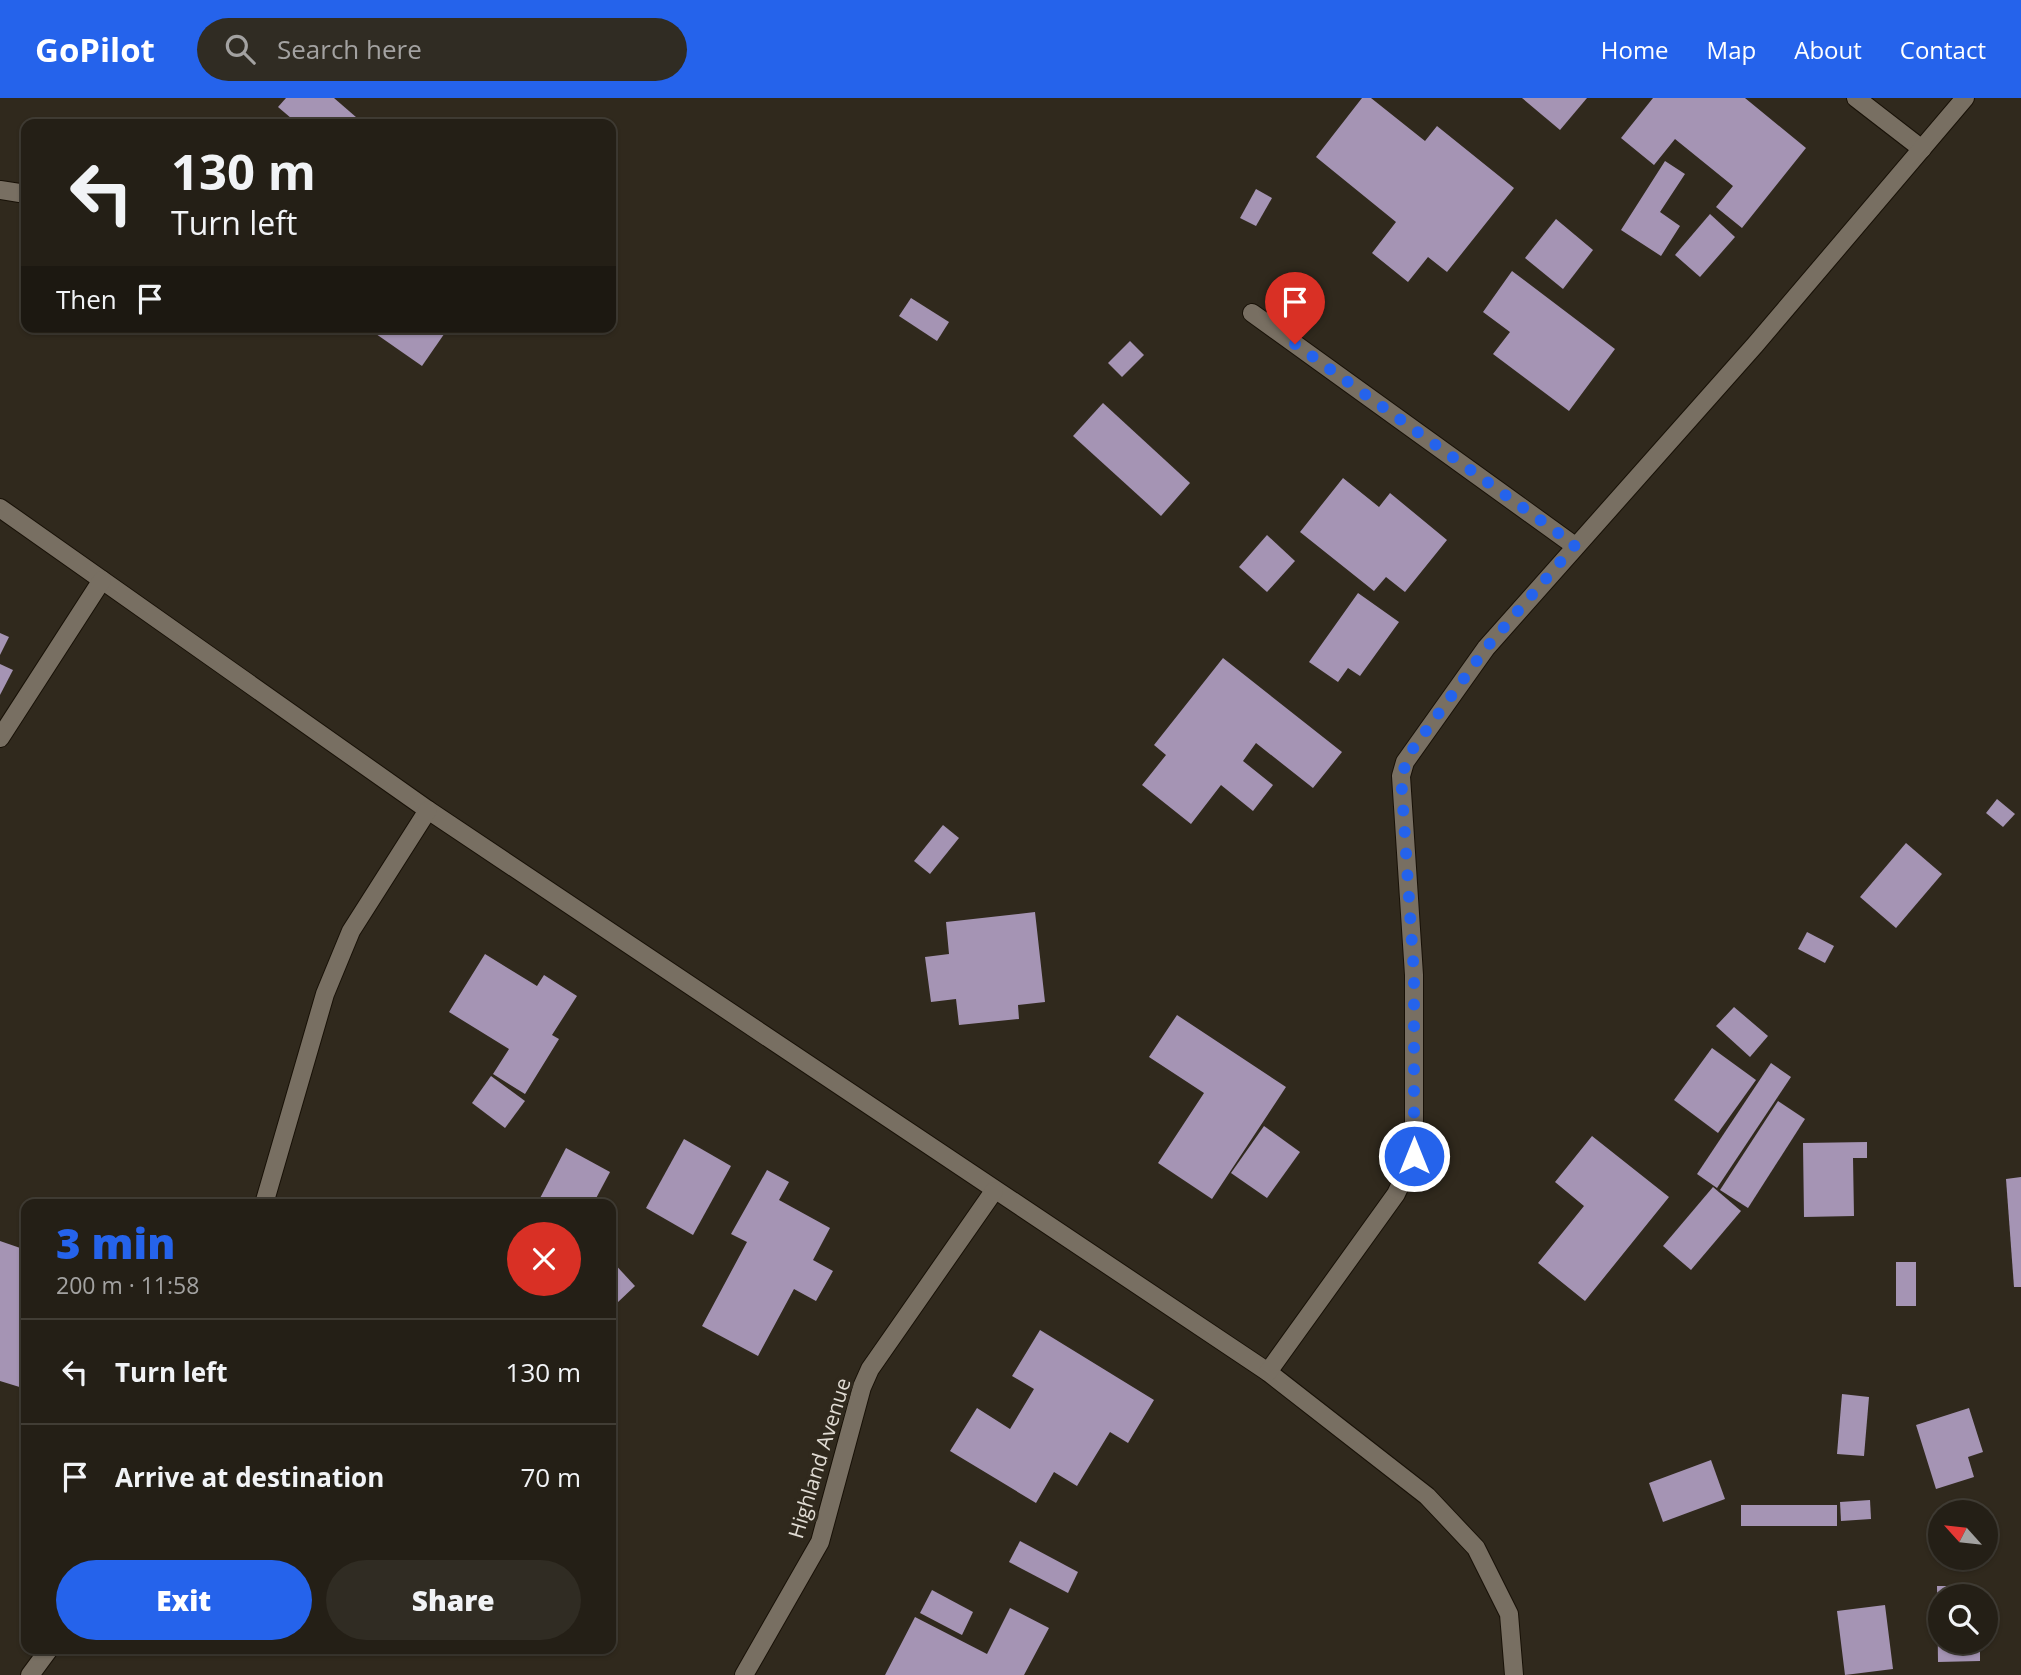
<!DOCTYPE html>
<meta charset="utf-8">
<style>
:root{--surface:#241f16;--page:#302c23;--text:#f1f3f6;--muted:#a3a2a1;--line:#413d35;--accent:#2563eb}
body{margin:0;font-family:"Open Sans",sans-serif;background:var(--page);color:var(--text);height:100vh;display:flex;flex-direction:column;font-size:26px;white-space:nowrap}
*{box-sizing:border-box;margin:0}
p{font-size:23px;color:var(--muted)}
.icon{flex:none;width:38px;height:38px;fill:none;stroke:currentColor;stroke-width:2;stroke-linecap:round;stroke-linejoin:round}
.map{position:relative;flex:1;overflow:hidden}
.panel{position:absolute;left:21px;top:1101px;width:595px;height:455px;display:flex;flex-direction:column;background:var(--surface);border-radius:14px;box-shadow:0 2px 5px #0004,0 0 0 2px var(--line)}
.panel>*{flex:none}
.top-card{position:absolute;left:21px;top:21px;width:595px;height:214px;border-radius:14px;box-shadow:0 2px 5px #0004,0 0 0 2px var(--line);background:#241f16;color:var(--text);overflow:hidden}
.needle{width:46px;rotate:297deg}
.controls{position:absolute;left:1928px;top:1402px;display:grid;gap:14px}
.controls a{display:grid;place-items:center;width:70px;height:70px;border-radius:50%;background:var(--surface);box-shadow:0 2px 5px #0004,0 0 0 2px var(--line);font-size:35px}
.pin{position:absolute;display:grid;place-items:center;width:60px;height:60px;color:#fff;margin:-72px -30px;border-radius:50% 50% 50% 0;rotate:-45deg;box-shadow:0 0 7px #0007}
.pin .icon{rotate:45deg}
.me{position:absolute;width:77px;margin:-38px;rotate:0deg;stroke-linejoin:round;filter:drop-shadow(0 0 5px #0008)}
.turn{display:flex;align-items:center;gap:24px;height:147px;padding:0 35px;font-size:32px}
.turn .icon{width:91px;height:91px;stroke-width:2.5}
.turn b{display:block;font-size:49px;line-height:60px}
.then{display:flex;align-items:center;height:66px;padding:0 35px;background:#0003;gap:14px;font-size:26px}
.round{display:grid;place-items:center;flex:none;width:74px;height:74px;border-radius:37px;background:var(--page)}
.summary{display:flex;align-items:center;justify-content:space-between;height:119px;padding:0 35px}
h1{font-size:42px;font-weight:800;line-height:52px;color:var(--accent)}
.primary-button{display:flex;gap:14px;margin-top:auto;padding:14px 35px}
.primary-button a{flex:1;height:80px;border-radius:42px;background:var(--accent);color:#fff;font-size:28px;font-weight:800;line-height:80px;text-align:center}
.primary-button a+a{background:var(--page);color:var(--text)}
ul{padding:0;list-style:none}
li{display:flex;align-items:center;gap:21px;height:105px;padding:0 35px;border-top:2px solid var(--line)}
li div{flex:1}
li b{display:block;font-size:26px}
li em{font-style:normal}
header{display:flex;align-items:center;gap:42px;box-sizing:border-box;height:98px;padding:0 35px;background:var(--accent);color:#fff}
header strong{font-size:33px}
nav{display:flex;gap:38px;margin-inline-start:auto;font-size:24px}
.search{width:490px;height:63px;background:var(--page);display:flex;align-items:center;gap:18px;box-sizing:border-box;padding:0 24px;border-radius:38px;color:var(--muted);font-size:26px}
.map>svg:first-child{display:block}
.building{fill:#a594b4}
.lines{fill:none;stroke-linecap:round;stroke-linejoin:round}
.minor-casing{stroke:#181107;stroke-width:20}
.minor{stroke:#786f62;stroke-width:18}
.route{stroke:#2563eb;stroke-width:12;stroke-dasharray:0 21.6}
.labels{text-anchor:middle;dominant-baseline:central;stroke-width:7;stroke-linejoin:round;paint-order:stroke}
.street-label{font-size:21px;fill:#e1dcd4;stroke:#30291d}
</style>
<header>
<strong>GoPilot</strong>
<div class="search"><svg class="icon" aria-label="search" viewBox="0 0 24 24"><circle cx="10" cy="10" r="6"/><path d="M15 15l6 6"/></svg>Search here</div>
<nav><a>Home</a><a>Map</a><a>About</a><a>Contact</a></nav>
</header>
<div class="map">
<svg width="2021" height="1577" viewBox="0 0 2021 1577">
<rect width="100%" height="100%" fill="#30291d"/>
<g class="building">
<polygon points="286,0 334,0 364,26 298,26 278,9"/>
<polygon points="1362,0 1371,0 1425,43 1437,28 1514,90 1447,174 1428,159 1408,184 1372,155 1396,124 1316,59"/>
<polygon points="1522,0 1587,0 1560,32"/>
<polygon points="1653,0 1745,0 1806,50 1742,130 1716,109 1733,88 1675,41 1654,67 1621,40"/>
<polygon points="1665,63 1685,76 1660,114 1680,128 1661,158 1621,132"/>
<polygon points="1256,91 1272,100 1256,128 1240,120"/>
<polygon points="1710,116 1735,139 1700,179 1675,157"/>
<polygon points="1556,121 1593,152 1563,191 1525,160"/>
<polygon points="1512,173 1615,251 1569,313 1493,256 1510,234 1483,214"/>
<polygon points="911,200 949,224 937,243 899,218"/>
<polygon points="366,229 449,229 422,268"/>
<polygon points="1130,243 1144,257 1122,279 1108,265"/>
<polygon points="1103,305 1190,385 1161,418 1073,338"/>
<polygon points="1343,380 1379,409 1390,395 1447,442 1405,494 1386,479 1374,493 1300,434"/>
<polygon points="1267,437 1295,463 1267,494 1239,469"/>
<polygon points="1358,495 1399,524 1360,578 1348,570 1338,584 1309,564"/>
<polygon points="0,535 9,539 0,557"/>
<polygon points="1223,560 1342,654 1313,690 1256,645 1243,663 1273,687 1253,713 1221,687 1191,726 1142,687 1166,657 1154,647"/>
<polygon points="0,566 13,572 0,597"/>
<polygon points="1997,701 2015,716 2003,729 1986,715"/>
<polygon points="943,727 959,740 930,776 914,763"/>
<polygon points="1906,745 1942,776 1896,830 1860,799"/>
<polygon points="1035,814 1045,904 1018,907 1019,921 959,927 956,901 931,904 925,859 949,856 946,824"/>
<polygon points="1807,834 1834,848 1825,865 1798,851"/>
<polygon points="485,856 537,888 544,877 577,898 552,937 559,941 525,996 493,976 509,951 449,914"/>
<polygon points="1734,909 1768,938 1750,959 1716,928"/>
<polygon points="1177,917 1286,989 1212,1101 1158,1065 1204,995 1149,959"/>
<polygon points="1712,950 1756,982 1718,1035 1674,1002"/>
<polygon points="1771,965 1791,979 1717,1090 1697,1076"/>
<polygon points="491,978 525,1003 505,1030 472,1005"/>
<polygon points="1778,1003 1805,1021 1748,1110 1720,1092"/>
<polygon points="1264,1028 1300,1054 1267,1100 1231,1075"/>
<polygon points="1592,1038 1669,1099 1585,1203 1538,1165 1584,1108 1555,1084"/>
<polygon points="684,1041 731,1068 693,1137 646,1110"/>
<polygon points="1867,1044 1867,1060 1853,1060 1854,1118 1804,1119 1803,1045"/>
<polygon points="566,1050 610,1074 593,1106 537,1106"/>
<polygon points="767,1072 789,1084 779,1102 830,1130 813,1162 833,1173 816,1203 794,1191 758,1258 702,1228 747,1144 731,1136"/>
<polygon points="2021,1079 2021,1189 2014,1189 2006,1081"/>
<polygon points="1713,1089 1741,1113 1691,1172 1663,1148"/>
<polygon points="0,1143 26,1152 26,1291 0,1283"/>
<polygon points="611,1162 635,1188 617,1205 611,1199"/>
<rect x="1896" y="1164" width="20" height="44"/>
<polygon points="1040,1232 1154,1302 1128,1345 1110,1334 1077,1388 1054,1374 1036,1405 950,1353 977,1310 1010,1331 1034,1291 1012,1278"/>
<polygon points="1842,1296 1869,1299 1864,1358 1837,1356"/>
<polygon points="1969,1310 1983,1354 1968,1359 1974,1379 1936,1391 1916,1327"/>
<polygon points="1711,1362 1725,1401 1663,1424 1649,1385"/>
<polygon points="1870,1402 1871,1421 1841,1423 1840,1404"/>
<rect x="1741" y="1407" width="96" height="21"/>
<polygon points="1020,1443 1078,1474 1068,1495 1009,1464"/>
<polygon points="1937,1488 1979,1488 1979,1498 1941,1498 1941,1544 1980,1544 1980,1563 1938,1564"/>
<polygon points="932,1492 973,1514 962,1537 920,1515"/>
<polygon points="1885,1507 1893,1571 1845,1577 1837,1513"/>
<polygon points="1010,1510 1049,1530 1024,1577 885,1577 915,1519 987,1556"/>
</g>
<g class="lines">
<defs>
<g id="minor">
<polyline points="1856,0 1922,51"/>
<polyline points="0,92 26,96"/>
<polyline points="1252,215 1575,448"/>
<polyline points="0,410 428,712 1268,1274 1427,1398 1476,1450 1509,1516 1514,1577"/>
<polyline points="0,640 102,482"/>
<polyline points="264,1106 325,896 351,833 428,712"/>
<polyline points="1268,1274 1396,1096 1414,1058 1414,877 1401,678 1405,664 1486,550 1755,247 1965,0"/>
<polyline points="30,1577 50,1550"/>
<polyline points="744,1577 820,1444 862,1289 870,1271 994,1093"/>
</g>
</defs>
<use href="#minor" class="minor-casing"/>
<use href="#minor" class="minor"/>
</g>
<g class="lines">
<polyline class="route" points="1295,246 1575,447 1486,550 1412,652 1401,678 1414,877 1414,1058"/>
</g>
<g class="labels">
<g class="street-label">
<text transform="translate(819 1360) rotate(-73)">Highland Avenue</text>
</g>
</g>
</svg>
<div class="controls">
<a><svg class="needle" viewBox="-14 -14 28 28"><path d="M0-13l5 13h-10z" fill="#e53935"/><path d="M0 13l5-13h-10z" fill="#a3a2a1"/></svg></a>
<a><svg class="icon" aria-label="search" viewBox="0 0 24 24"><circle cx="10" cy="10" r="6"/><path d="M15 15l6 6"/></svg></a>
</div>
<div class="pin" style="left:1295px;top:246px;background:#d93025"><svg class="icon" aria-label="arrive" viewBox="0 0 24 24"><path d="M6 21V4h12l-3 4 3 4H6"/></svg></div>
<svg class="me" style="left:1414px;top:1058px" viewBox="-20 -20 40 40"><circle r="17" fill="#2563eb" stroke="#fff" stroke-width="3"/><path d="M0-11L8 9 0 5-8 9z" fill="#fff"/></svg>
<div class="top-card">
<div class="turn"><svg class="icon" aria-label="left" viewBox="0 0 24 24"><path d="M17 20v-9H6M10 6l-5 5 5 5"/></svg><div><b>130 m</b>Turn left</div></div>
<div class="then">Then<svg class="icon" aria-label="arrive" viewBox="0 0 24 24"><path d="M6 21V4h12l-3 4 3 4H6"/></svg></div>
</div>
<section class="panel">
<div class="summary"><div><h1>3 min</h1><p>200 m · 11:58</p></div><a class="round" style="background:#d93025;color:#fff"><svg class="icon" aria-label="close" viewBox="0 0 24 24"><path d="M6 6l12 12M18 6L6 18"/></svg></a></div>
<ul>
<li><svg class="icon" aria-label="left" viewBox="0 0 24 24"><path d="M17 20v-9H6M10 6l-5 5 5 5"/></svg><div><b>Turn left</b></div><em>130 m</em></li>
<li><svg class="icon" aria-label="arrive" viewBox="0 0 24 24"><path d="M6 21V4h12l-3 4 3 4H6"/></svg><div><b>Arrive at destination</b></div><em>70 m</em></li>
</ul>
<div class="primary-button"><a>Exit</a><a>Share</a></div>
</section>
</div>
